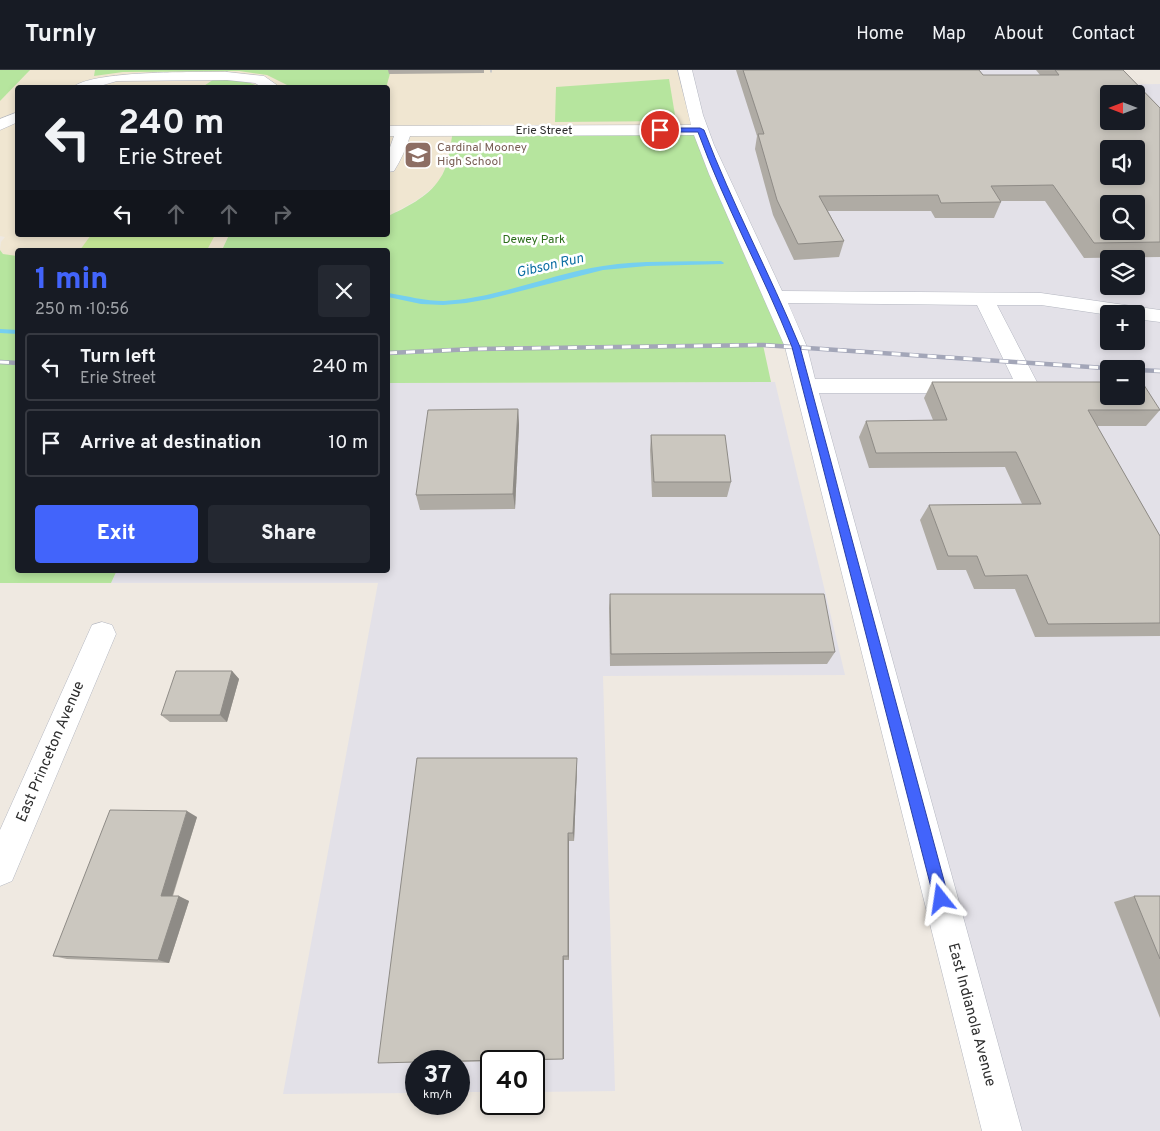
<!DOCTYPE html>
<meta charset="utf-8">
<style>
:root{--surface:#171b24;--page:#242831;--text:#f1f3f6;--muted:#9ea1a6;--line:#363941;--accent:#4264fb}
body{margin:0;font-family:Overpass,sans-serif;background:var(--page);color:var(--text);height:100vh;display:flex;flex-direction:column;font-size:19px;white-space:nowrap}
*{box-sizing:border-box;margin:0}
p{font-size:16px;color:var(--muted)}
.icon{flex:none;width:28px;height:28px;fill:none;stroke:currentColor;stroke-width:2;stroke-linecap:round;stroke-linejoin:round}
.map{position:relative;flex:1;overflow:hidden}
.side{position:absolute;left:15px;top:178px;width:375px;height:325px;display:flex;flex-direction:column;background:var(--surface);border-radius:5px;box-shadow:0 2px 8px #0003}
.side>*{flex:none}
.hud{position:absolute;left:15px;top:15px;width:375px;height:152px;border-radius:5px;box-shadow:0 2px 8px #0003;background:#171b24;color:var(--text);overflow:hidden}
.needle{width:32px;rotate:270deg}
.buttons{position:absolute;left:1100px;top:15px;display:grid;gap:10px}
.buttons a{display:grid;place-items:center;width:45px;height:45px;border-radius:5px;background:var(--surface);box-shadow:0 2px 8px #0003;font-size:25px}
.speed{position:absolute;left:405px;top:980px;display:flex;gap:10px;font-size:25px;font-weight:700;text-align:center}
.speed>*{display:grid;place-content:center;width:65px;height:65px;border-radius:50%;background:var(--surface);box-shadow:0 2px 8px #0003;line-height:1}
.speed small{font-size:12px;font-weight:400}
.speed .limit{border:2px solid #111;border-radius:8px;background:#fff;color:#111}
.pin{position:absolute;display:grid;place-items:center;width:42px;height:42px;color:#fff;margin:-21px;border:2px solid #fff;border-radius:50%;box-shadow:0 1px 5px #0007}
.me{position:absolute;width:55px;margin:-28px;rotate:345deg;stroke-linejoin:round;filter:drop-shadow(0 0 4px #0008)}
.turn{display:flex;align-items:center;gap:18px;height:105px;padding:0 20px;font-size:22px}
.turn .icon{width:65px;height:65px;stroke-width:2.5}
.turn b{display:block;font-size:35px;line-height:42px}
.lanes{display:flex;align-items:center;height:48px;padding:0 20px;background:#0003;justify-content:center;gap:25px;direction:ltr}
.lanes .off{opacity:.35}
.round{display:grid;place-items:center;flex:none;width:52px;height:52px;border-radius:5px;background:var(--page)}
.headline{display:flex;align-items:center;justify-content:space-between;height:85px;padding:0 20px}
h1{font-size:30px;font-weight:800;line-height:38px;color:var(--accent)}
.action{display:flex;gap:10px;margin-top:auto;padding:10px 20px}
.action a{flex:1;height:58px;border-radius:5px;background:var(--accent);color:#fff;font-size:20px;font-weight:800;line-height:58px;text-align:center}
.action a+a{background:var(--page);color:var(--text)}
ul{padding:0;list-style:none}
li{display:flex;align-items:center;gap:15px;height:68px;margin:0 10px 8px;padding:0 10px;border:2px solid var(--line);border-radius:5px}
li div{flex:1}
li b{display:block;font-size:19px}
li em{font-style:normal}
header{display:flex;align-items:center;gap:30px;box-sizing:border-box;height:70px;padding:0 25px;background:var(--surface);border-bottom:1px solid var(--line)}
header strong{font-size:24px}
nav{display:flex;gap:28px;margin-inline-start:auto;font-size:18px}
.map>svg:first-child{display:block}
.industrial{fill:#e3e1e8;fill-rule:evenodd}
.education{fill:#f0e6d1}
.green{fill:#b6e59e}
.pitch{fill:#c9ec9a}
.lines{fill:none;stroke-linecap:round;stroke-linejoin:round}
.stream{fill:#75cff0;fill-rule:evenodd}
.minor-casing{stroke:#b4b7c1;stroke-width:1}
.path{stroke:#c9c9c9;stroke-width:2;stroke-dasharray:2.5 1;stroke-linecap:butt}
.minor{fill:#fff;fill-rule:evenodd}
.rail-casing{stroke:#a3a6b8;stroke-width:4.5}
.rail{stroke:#fff;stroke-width:3;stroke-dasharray:9;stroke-linecap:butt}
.wall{fill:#afaba4}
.shaded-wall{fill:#8e8b86}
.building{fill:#cbc7bf;stroke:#8e8b86;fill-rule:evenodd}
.route{fill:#4264fb;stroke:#2b41a3}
.labels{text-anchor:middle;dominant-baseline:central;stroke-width:5;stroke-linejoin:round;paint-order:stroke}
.far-street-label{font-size:12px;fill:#2e2e2e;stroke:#fff}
.far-education-label{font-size:12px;fill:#785e54;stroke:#fff;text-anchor:start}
.far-park-label{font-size:12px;fill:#2c6e1b;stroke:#fff}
.far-water-label{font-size:14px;font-style:italic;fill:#0d6fa3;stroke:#fff}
.street-label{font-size:15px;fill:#2e2e2e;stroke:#fff}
</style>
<header>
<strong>Turnly</strong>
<nav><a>Home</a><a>Map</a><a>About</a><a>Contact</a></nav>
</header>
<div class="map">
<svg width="1160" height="1061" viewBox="0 0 1160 1061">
<rect width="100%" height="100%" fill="#efe9e1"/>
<g class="industrial">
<path d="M685 0H1075L1089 15 1160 14V1061H1002L806 311 713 93ZM1109 24H1136V51H1109ZM1109 79H1136V106H1109ZM1109 134H1136V161H1109ZM1109 189H1136V216H1109ZM1109 244H1136V271H1109ZM1109 299H1136V326H1109Z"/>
<polygon points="775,312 845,605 603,606 615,1021 534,1022 534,991 491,991 491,1022 459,1022 459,991 416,991 416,1023 283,1024 378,513 111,513 117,500 388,500 388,313"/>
</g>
<polygon class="education" points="0,0 685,0 701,60 445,98 440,110 431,119 417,130 388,146 388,18 18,18 18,165 229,165 222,180 18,180 17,186 10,186 3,184 0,180 1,172 5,167 0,166"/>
<g class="green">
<polygon points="0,0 30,0 0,31"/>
<polygon points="95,0 391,0 386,18 291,17 267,5 239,1 123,2 94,6"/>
<polygon points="214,9 245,11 261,17 201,18"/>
<polygon points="669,9 676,51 555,52 556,17"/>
<path d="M701 60 796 277 763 275 771 312 388 313V180H222L229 165H388V146C405 138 428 127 439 110 449 97 450 76 453 61Z"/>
<polygon points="0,180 3,184 17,186 18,500 117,500 111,513 0,513"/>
</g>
<polygon class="pitch" points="91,165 215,165 207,180 80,180"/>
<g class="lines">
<g class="stream">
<path d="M721 191 724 193 723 194 647 196 603 200 489 229 466 233 443 235 421 234 388 227V223C407 226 425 231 444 231 499 228 550 204 603 196 642 190 682 192 721 191Z"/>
<polygon points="0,259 18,260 18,264 0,263"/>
</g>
<defs>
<g id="minor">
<path d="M678 0H692L703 45 714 75 782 221 1041 223 1160 240V252L1136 249V244L1109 245 1041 235H997L1039 316 1036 321 1028 323H819L1022 1061H982L785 277 709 104 694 65 410 66C406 78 401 90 394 101L388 102V83L394 66H388V56L691 55ZM788 233 977 235 1013 309H815L807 277Z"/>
<path d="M227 2 264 6 281 18H263L255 13 227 10 117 11 93 18H72C90 0 197 2 227 2Z"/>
<polygon points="18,42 18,52 0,60 0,49"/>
<polygon points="102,552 112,555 116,564 12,811 0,816 0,760 92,555"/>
</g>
</defs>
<use href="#minor" class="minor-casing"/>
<polyline class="path" points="491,0 491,3"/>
<use href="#minor" class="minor"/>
<defs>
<g id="rail">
<polyline points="388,283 475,279 763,275 1120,299"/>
<polyline points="0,292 18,293"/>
<polyline points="1136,300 1160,301"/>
</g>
</defs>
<use href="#rail" class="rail-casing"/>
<use href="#rail" class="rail"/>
</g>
<g class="wall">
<polygon points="388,0 484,0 484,3 389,4"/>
<polygon points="736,0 979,0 983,5 1040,5 1036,0 1123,0 1160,38 1160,187 1084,188 1045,131 1001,131 1001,132 994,148 935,148 931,141 828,141 844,171 839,187 794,190 773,145 755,79 757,66"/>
<polygon points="932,312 1160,340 1146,356 1097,356 1160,466 1160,566 1035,567 1015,519 974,519 966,500 937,500 920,450 929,435 1022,434 1005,397 869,398 859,367 866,351 933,350 924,328"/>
<polygon points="518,339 519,355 515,439 420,440 416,425"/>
<polygon points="651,365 731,412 727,427 652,427 650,380"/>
<polygon points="610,524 835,582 827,594 610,596 609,538"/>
<polygon points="232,601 239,609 227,652 170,652 161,645"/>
<polygon points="577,698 574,771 569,771 569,890 564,890 564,989 459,992"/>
<polygon points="197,747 173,826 189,831 169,893 67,889 53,886"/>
<polygon points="1134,826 1160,826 1160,948 1114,832"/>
</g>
<g class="shaded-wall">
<polygon points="518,339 519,355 515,439 513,424"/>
<polygon points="232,601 239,609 227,652 220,645"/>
<polygon points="577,688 577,698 574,771 573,763"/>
<polygon points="187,741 197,747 171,830 161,826"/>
<polygon points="568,763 569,771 569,890 568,886"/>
<polygon points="179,826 189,831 169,893 158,890"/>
<polygon points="563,886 564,890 564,989 563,989"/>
</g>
<g class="building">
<path d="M743 0H979L983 5H1059L1055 0H1123L1160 38V172L1094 173 1053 115 991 116 1001 132 941 133 938 125 819 126 844 171 798 174 777 130 758 64H764ZM1109 24H1136V51H1109ZM1109 79H1136V106H1109ZM1109 134H1136V161H1109Z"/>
<polygon points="932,312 1109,312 1109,326 1136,326 1136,312 1142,312 1160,340 1088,340 1160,466 1160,553 1048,554 1027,505 985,506 977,486 948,486 929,435 1041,434 1016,382 876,383 866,351 947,350"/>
<polygon points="518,339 513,424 416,425 428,340"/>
<polygon points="651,365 725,365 731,412 654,412"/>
<polygon points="610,524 824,524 835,582 611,584"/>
<polygon points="176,601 232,601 220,645 161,645"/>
<polygon points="417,688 577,688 573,763 568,763 568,886 563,886 563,989 459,991 416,991 416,992 378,993"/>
<polygon points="110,740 187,741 161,826 179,826 158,890 53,886"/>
<polygon points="1134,826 1160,826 1160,889"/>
</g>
<path class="route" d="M700 58 704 60C732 134 770 204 800 277L949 829 946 834 941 836 936 834 934 829 792 277C763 204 725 136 698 62H660L657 60 660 58Z"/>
<defs>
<symbol id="school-square" viewBox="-11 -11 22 22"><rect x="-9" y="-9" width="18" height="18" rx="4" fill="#8d6e63" stroke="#fff"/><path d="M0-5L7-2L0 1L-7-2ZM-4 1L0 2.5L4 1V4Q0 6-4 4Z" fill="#fff"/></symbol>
</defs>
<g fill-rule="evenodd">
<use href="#school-square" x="402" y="69" width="32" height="32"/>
</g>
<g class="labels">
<g class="far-street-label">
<text x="544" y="61">Erie Street</text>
</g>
<g class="far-education-label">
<text x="437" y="78">Cardinal Mooney<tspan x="437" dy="14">High School</tspan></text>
</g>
<g class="far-park-label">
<text x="534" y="170">Dewey Park</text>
</g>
<g class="far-water-label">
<text transform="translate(550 196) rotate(-13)">Gibson Run</text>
</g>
<g class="street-label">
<text transform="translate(51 682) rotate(-67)">East Princeton Avenue</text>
<text transform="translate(971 945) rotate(75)">East Indianola Avenue</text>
</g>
</g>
</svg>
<div class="buttons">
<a><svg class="needle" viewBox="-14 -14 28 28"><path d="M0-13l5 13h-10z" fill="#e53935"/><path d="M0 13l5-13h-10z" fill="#9ea1a6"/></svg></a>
<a><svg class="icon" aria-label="sound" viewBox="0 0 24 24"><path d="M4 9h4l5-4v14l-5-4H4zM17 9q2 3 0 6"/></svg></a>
<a><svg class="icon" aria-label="search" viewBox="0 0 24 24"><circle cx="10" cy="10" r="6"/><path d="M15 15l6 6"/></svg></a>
<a><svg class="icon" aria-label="layers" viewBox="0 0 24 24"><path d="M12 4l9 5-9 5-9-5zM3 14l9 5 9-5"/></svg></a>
<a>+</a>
<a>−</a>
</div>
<div class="speed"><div>37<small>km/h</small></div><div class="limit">40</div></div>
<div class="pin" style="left:660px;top:60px;background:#d93025"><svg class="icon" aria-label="arrive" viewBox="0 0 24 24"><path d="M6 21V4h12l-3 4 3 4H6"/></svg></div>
<svg class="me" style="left:941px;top:829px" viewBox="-20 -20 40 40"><path d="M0-17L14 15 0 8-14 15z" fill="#4264fb" stroke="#fff" stroke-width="4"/></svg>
<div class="hud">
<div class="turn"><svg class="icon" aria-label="left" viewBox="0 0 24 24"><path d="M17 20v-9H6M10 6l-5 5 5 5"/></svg><div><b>240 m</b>Erie Street</div></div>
<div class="lanes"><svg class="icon" aria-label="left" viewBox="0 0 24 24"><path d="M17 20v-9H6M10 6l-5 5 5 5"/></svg><svg class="icon off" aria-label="ahead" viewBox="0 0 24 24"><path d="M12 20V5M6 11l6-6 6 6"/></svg><svg class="icon off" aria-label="ahead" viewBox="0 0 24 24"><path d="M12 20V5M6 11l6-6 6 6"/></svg><svg class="icon off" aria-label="right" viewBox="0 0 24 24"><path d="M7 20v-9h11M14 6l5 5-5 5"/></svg></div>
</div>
<section class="side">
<div class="headline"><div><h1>1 min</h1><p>250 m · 10:56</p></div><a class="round"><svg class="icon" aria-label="close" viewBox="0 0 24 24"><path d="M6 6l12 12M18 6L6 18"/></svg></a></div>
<ul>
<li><svg class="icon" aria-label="left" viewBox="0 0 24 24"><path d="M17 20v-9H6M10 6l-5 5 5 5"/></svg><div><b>Turn left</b><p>Erie Street</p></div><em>240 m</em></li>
<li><svg class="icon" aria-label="arrive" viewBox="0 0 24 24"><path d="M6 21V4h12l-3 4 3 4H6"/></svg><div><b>Arrive at destination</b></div><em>10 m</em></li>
</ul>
<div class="action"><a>Exit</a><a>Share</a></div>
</section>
</div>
